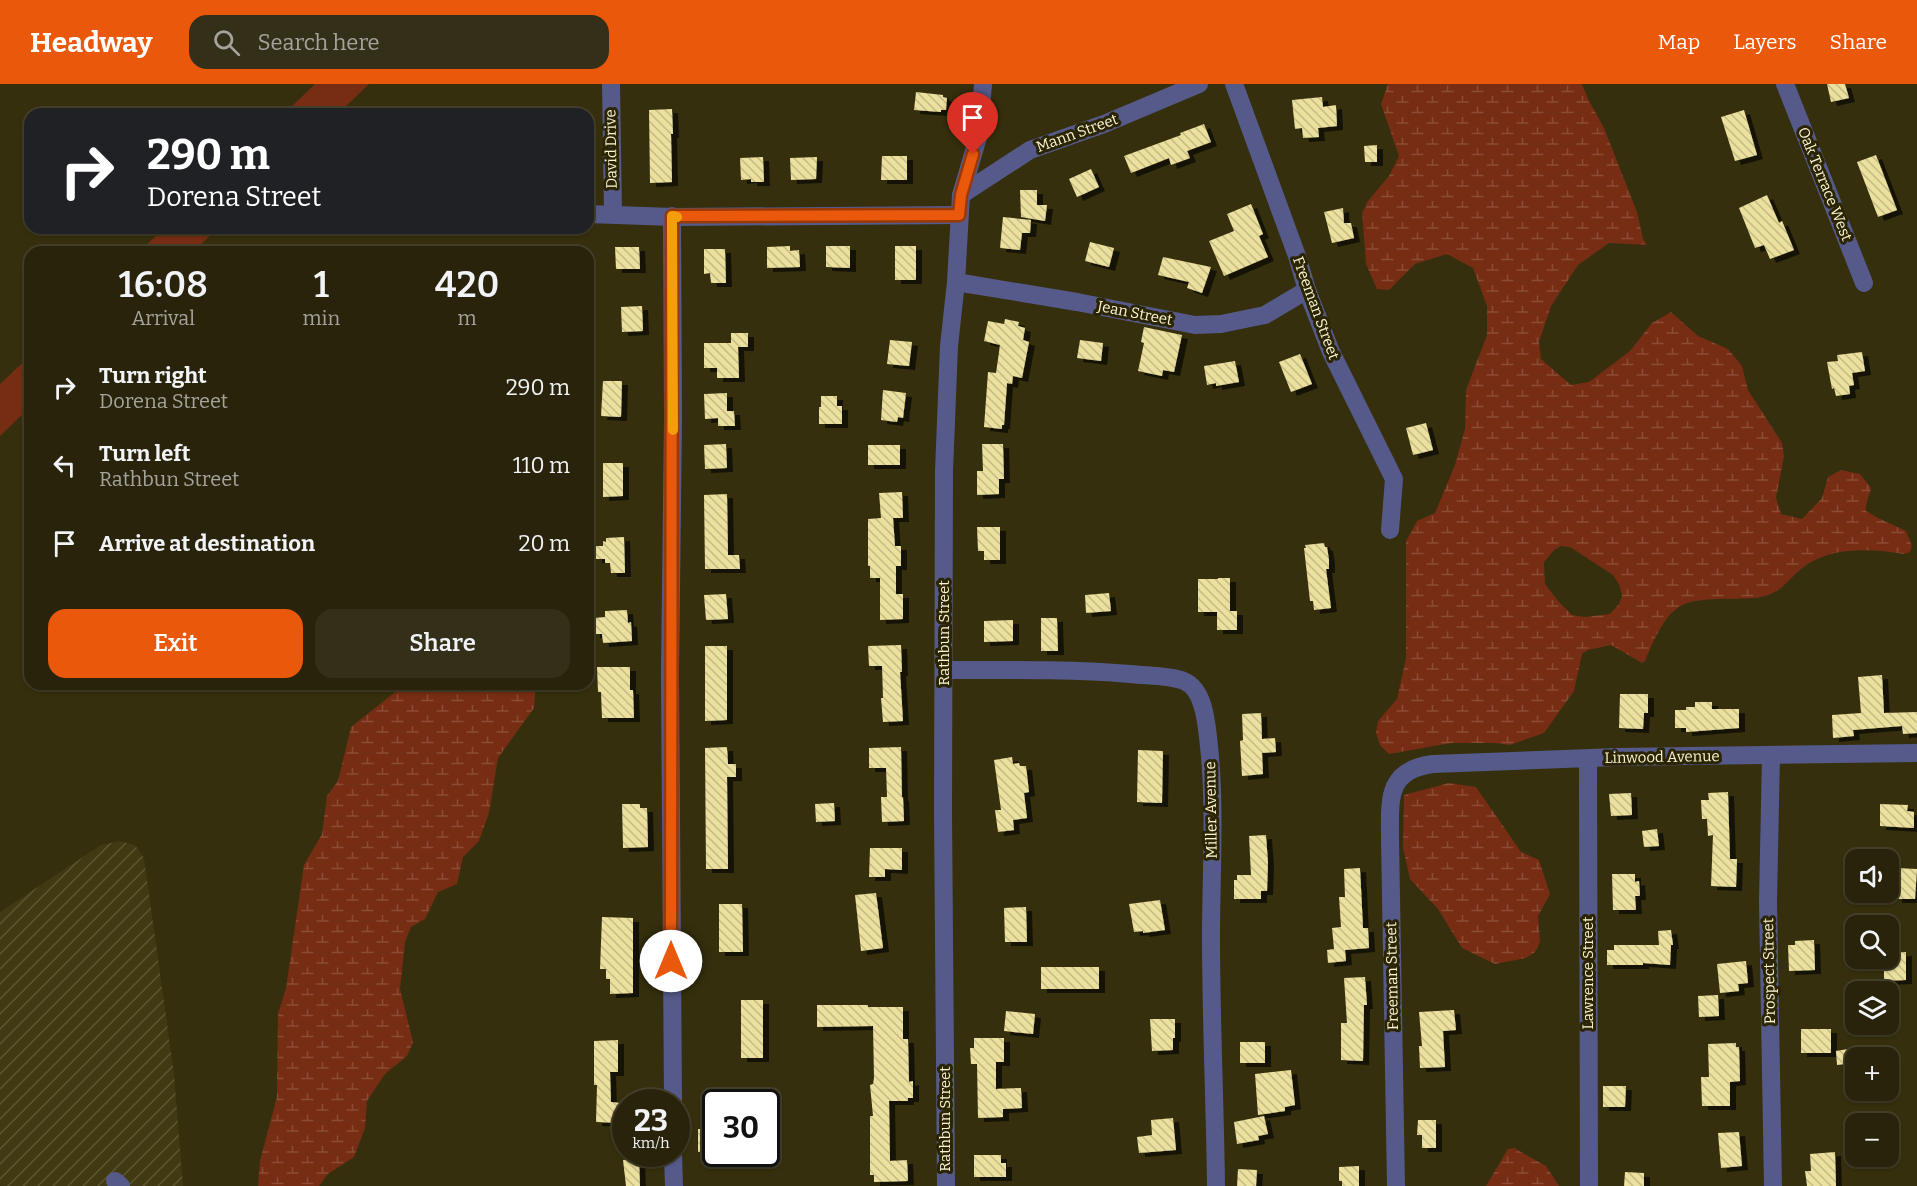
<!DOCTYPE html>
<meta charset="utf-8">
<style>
:root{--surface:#28230a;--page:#342f18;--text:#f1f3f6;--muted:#a5a49c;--line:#44402b;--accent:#ea580c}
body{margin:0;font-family:Bitter,serif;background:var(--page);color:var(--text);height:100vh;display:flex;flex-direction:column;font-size:22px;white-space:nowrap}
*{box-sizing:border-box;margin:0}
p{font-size:20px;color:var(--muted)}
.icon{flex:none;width:33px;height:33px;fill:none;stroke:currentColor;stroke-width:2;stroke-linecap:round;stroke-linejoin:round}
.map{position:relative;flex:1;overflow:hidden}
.side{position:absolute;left:24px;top:162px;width:570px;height:444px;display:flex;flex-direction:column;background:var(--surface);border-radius:18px;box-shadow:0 2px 4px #0004,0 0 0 2px var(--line)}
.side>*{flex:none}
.top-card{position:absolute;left:24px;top:24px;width:570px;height:126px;border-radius:18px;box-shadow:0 2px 4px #0004,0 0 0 2px var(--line);background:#202124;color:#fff;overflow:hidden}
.tools{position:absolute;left:1845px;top:765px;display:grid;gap:12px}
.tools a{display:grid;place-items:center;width:54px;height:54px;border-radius:12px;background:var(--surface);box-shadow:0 2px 4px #0004,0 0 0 2px var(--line);font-size:30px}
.speed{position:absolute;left:612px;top:1005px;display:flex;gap:12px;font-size:30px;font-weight:700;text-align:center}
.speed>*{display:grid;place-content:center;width:78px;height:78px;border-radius:50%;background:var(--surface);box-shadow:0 2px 4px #0004,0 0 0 2px var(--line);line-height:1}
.speed small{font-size:15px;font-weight:400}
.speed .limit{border:3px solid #111;border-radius:9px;background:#fff;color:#111}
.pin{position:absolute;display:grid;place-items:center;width:51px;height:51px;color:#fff;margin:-62px -26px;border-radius:50% 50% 50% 0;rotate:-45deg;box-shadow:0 0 6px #0007}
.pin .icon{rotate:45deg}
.me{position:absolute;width:66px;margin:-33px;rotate:0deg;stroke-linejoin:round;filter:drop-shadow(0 0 4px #0008)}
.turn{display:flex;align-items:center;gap:21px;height:126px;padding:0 24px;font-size:27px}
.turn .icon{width:78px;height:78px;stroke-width:2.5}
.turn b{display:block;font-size:42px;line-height:51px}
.eta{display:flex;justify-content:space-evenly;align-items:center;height:102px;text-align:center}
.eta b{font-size:36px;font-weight:600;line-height:42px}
.action{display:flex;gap:12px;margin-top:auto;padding:12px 24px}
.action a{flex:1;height:69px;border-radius:18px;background:var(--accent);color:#fff;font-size:24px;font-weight:600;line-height:69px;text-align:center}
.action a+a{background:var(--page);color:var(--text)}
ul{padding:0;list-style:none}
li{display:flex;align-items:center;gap:18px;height:78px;padding:0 24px}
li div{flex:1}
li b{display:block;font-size:22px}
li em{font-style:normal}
header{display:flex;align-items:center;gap:36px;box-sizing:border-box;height:84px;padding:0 30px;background:var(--accent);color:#fff}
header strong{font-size:28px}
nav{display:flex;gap:33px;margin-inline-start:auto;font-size:21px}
.search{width:420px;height:54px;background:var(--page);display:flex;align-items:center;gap:15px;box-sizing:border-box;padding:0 21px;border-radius:18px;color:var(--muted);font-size:22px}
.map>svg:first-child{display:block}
.industrial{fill:url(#industrial-furrows)}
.green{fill:#762d13}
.wetland{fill:url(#wetland-marsh);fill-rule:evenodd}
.building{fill:url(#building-back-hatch);filter:url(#shadow)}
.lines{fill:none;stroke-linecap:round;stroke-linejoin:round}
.minor{stroke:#555a8b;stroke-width:18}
.route-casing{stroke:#983908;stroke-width:15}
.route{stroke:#ea580c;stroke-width:10}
.slow{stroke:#f59e0b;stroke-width:10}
.labels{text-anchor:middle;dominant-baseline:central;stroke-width:6;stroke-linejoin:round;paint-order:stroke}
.street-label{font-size:15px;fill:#faf5d4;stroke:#2b2503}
</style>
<header>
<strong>Headway</strong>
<div class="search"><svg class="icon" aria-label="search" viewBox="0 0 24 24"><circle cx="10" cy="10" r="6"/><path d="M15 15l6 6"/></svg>Search here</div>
<nav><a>Map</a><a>Layers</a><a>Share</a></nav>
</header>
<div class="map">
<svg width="1917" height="1102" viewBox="0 0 1917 1102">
<defs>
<pattern id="industrial-furrows" width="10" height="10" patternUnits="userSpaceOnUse" patternTransform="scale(1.5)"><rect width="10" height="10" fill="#403911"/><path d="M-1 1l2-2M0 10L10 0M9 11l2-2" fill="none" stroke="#5c5633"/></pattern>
<pattern id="wetland-marsh" width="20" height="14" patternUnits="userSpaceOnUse" patternTransform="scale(1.5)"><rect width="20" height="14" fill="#762d13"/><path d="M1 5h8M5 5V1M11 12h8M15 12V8" fill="none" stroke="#8a4c34"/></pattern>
<pattern id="building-back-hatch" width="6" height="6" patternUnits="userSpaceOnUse" patternTransform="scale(1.5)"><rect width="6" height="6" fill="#ece09e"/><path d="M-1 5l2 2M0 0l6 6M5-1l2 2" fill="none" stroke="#c4ba86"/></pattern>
<filter id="shadow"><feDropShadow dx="6" dy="4" stdDeviation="0" flood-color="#0009"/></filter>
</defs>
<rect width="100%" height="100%" fill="#352f0d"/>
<polygon class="industrial" points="120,757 135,761 144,774 174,990 183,1102 7,1102 0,1101 0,828 101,761"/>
<g class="green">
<polygon points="315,0 369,0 338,30 284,30"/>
<polygon points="164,144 218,144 193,168 139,168"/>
<polygon points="30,272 30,323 0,352 0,300"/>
</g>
<g class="wetland">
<path d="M1388 0H1582L1588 15 1604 44 1637 128 1643 155 1647 161 1609 159 1578 181 1551 222 1539 258 1541 275 1571 301 1589 298 1630 267 1652 239 1671 228 1698 252 1728 265 1742 282 1748 306 1782 359 1784 372 1776 414 1781 430 1802 435 1822 414 1828 393 1841 386 1860 390 1871 404C1870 411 1865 419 1866 427L1878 434 1906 447 1912 462 1910 468 1904 470C1872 465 1833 462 1805 482 1789 493 1783 509 1761 513 1739 517 1696 511 1679 523 1663 533 1652 560 1645 577L1642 579 1611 561 1588 566 1582 570 1574 607 1544 649 1510 661 1495 659H1451L1389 670 1380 661 1376 649 1378 637 1397 615 1406 574V457L1417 437 1435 429 1455 381 1465 345 1466 306 1487 251V222L1473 184 1447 170 1415 180 1389 206 1377 205 1366 180 1362 129 1368 117 1389 92 1399 72 1381 20ZM1561 462 1570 463 1613 491 1620 502 1622 512 1619 520 1610 530 1585 533 1572 531 1559 518 1545 500 1544 478 1554 466Z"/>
<polygon points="399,600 536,600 534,624 498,674 489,729 479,757 463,773 457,800 438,808 425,835 411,843 405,858 400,905 413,958 407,972 385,990 367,1017 365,1044 354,1073 328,1090 319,1102 258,1102 260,1077 277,1013 278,930 286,904 304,781 322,750 327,712 338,697 351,643 394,609"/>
<polygon points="1449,699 1476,703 1521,768 1539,776 1550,810 1538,832 1540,858 1535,868 1526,874 1495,880 1462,864 1438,825 1410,795 1403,764 1404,711"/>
<polygon points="1514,1064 1546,1082 1559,1102 1486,1102 1508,1065"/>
</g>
<g class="building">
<polygon points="1827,0 1845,0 1849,14 1831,18"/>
<polygon points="916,8 943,11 943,13 947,14 946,26 941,26 941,28 914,26"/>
<polygon points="1322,13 1323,23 1336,21 1337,42 1318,44 1319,53 1303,54 1302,44 1295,45 1292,16"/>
<polygon points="672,25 673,50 671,50 672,98 650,99 649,26"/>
<polygon points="1744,26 1757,71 1735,77 1721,33"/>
<polygon points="1204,40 1211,58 1187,67 1190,74 1171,81 1169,74 1131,89 1124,72 1181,51 1180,49"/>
<polygon points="1377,61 1377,78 1365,78 1364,62"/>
<polygon points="1876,71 1897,126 1878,133 1857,78"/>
<polygon points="882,72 907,72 907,96 881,96"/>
<polygon points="763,73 764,98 751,98 751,95 741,96 740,74"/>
<polygon points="817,73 816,95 791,96 790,74"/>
<polygon points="1091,85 1099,103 1077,113 1069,95"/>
<polygon points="1020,106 1037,106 1037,121 1047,121 1045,137 1021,133"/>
<polygon points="1767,111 1779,139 1782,137 1794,166 1770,175 1764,161 1755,164 1739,124"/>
<polygon points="1251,120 1263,150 1259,152 1268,173 1224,192 1209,157 1234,147 1227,130"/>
<polygon points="1343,124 1344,139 1351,139 1354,154 1332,159 1324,128"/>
<polygon points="1003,133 1031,136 1030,149 1022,149 1020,166 1000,164"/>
<polygon points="1090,158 1114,164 1109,183 1085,177"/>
<polygon points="790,162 790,167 799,166 800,183 767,184 767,163"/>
<polygon points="826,162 850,162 850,184 826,183"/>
<rect x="895" y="162" width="21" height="34"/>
<polygon points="615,163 639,163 640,185 616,185"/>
<polygon points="704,165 725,165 726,199 711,199 710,189 704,190"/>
<polygon points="1163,173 1211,183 1202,209 1187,204 1189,198 1158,191"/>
<polygon points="642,222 643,247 622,248 621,223"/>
<polygon points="1005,235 1019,238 1018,242 1025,244 1023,256 1029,258 1022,294 1013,292 1012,300 1007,299 1004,341 1002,341 1002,345 984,343 988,288 996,289 1000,261 984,257 988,237 1004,240"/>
<polygon points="1144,243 1182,251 1174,288 1163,286 1162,292 1138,287 1144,259 1141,258"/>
<polygon points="731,249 748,249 748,263 738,263 739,294 717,294 717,284 704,284 704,259 731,259"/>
<polygon points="890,256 912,258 909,282 887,280"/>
<polygon points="1080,256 1103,259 1101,277 1077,274"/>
<polygon points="1862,268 1865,287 1852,289 1854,301 1849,302 1850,310 1836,312 1834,304 1832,305 1827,278 1838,277 1837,271"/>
<polygon points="1300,270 1312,300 1291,308 1279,278"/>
<polygon points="1235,277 1239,298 1216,302 1216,299 1207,301 1204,282"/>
<polygon points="603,297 622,297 621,333 601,332"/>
<polygon points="883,306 906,309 903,334 898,333 897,338 881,336"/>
<polygon points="727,309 727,327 734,327 735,342 718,342 718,334 705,335 704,310"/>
<polygon points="821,312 837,312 837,322 842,322 842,340 819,340 819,323 821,323"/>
<polygon points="1426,339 1433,366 1413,371 1406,344"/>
<polygon points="726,360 727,384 705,385 704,361"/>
<polygon points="982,360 1003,360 1004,395 999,395 999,410 977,411 977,387 983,387"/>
<rect x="868" y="361" width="32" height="20"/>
<polygon points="603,379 623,379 623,412 603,413"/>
<polygon points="902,408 903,434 893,434 895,462 901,462 901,482 896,482 896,510 903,510 903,535 880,536 880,494 870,494 870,482 868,482 868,435 881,434 879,409"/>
<polygon points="727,410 728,471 739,471 740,485 705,485 704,411"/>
<polygon points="977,443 1000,443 1000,476 984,476 984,467 978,467"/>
<polygon points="624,453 625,489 611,489 610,479 605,479 605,475 596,475 595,462 603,462 603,457 606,458 606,454"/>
<polygon points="1324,459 1325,463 1327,463 1329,476 1329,485 1326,485 1331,524 1314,526 1313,517 1310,517 1304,464 1306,464 1305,461"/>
<polygon points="1218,494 1230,494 1230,527 1237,527 1237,546 1217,546 1217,528 1198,528 1198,495 1218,495"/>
<polygon points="1109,509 1111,527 1086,529 1085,511"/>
<polygon points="726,510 728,535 706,536 704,511"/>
<polygon points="627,526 628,539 631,538 632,557 603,559 602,550 594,550 594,534 605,533 605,527"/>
<polygon points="1041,534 1057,534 1058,567 1041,567"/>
<polygon points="1013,536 1013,557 984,558 984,537"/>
<polygon points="901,561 902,588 900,588 903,637 883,638 881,614 883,614 882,582 869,582 868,562"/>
<polygon points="705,562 727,562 727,636 705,637"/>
<polygon points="597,583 630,583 630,606 633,606 634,634 602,634 601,608 598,608"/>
<polygon points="1882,591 1884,629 1917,628 1917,649 1903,650 1902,642 1853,646 1854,652 1833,654 1832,631 1861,629 1858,593"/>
<polygon points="1620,610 1648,610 1648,629 1644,629 1643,645 1619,644"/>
<polygon points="1695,618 1712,618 1712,625 1739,625 1739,644 1686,648 1686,644 1675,644 1675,626 1686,626 1686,623 1695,623"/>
<polygon points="1261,629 1262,655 1275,654 1276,668 1262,669 1263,690 1242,692 1240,657 1243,656 1242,630"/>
<polygon points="727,663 728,680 736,680 736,693 727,693 728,785 706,785 705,664"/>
<polygon points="901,663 902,713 903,713 904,737 882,738 881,713 887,713 886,684 869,684 869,664"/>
<polygon points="1138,666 1163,667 1162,719 1137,718"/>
<polygon points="1012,673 1013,680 1019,679 1020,682 1026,682 1029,708 1024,709 1027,734 1013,736 1014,746 998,748 995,726 1001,726 994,676"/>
<polygon points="1728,708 1730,775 1737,775 1736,803 1711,802 1713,751 1708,752 1707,735 1702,735 1701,716 1709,716 1708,709"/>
<polygon points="1631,709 1632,731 1611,732 1609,710"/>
<polygon points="834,719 835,737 816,738 815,720"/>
<polygon points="622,720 640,720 640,724 647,724 648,763 623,764"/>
<polygon points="1880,720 1908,721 1907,727 1914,728 1914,744 1880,742"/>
<polygon points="1657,745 1659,762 1644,763 1642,747"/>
<polygon points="1266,751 1268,779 1267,807 1261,807 1261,815 1234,815 1234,796 1237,796 1237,791 1251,791 1249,752"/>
<polygon points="870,764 902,764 902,786 885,785 885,793 869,793"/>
<polygon points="1360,784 1363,844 1368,844 1369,864 1345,866 1346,877 1328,879 1327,866 1334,865 1332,844 1341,843 1339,813 1345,813 1344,785"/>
<polygon points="1896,784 1917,785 1915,815 1896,815"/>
<polygon points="1612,790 1635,790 1635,798 1639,797 1640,812 1635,812 1636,826 1613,826"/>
<polygon points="876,809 883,864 861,867 855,811"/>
<polygon points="1160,816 1165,846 1143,849 1143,847 1134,848 1129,820"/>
<polygon points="719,820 742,820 743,868 719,868"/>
<polygon points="1026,823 1027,858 1005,858 1004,824"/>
<polygon points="602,833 633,834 633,909 610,910 610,895 606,895 606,885 600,885"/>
<polygon points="1671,846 1673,861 1669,861 1671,861 1670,881 1643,879 1643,881 1607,881 1607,866 1614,866 1614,861 1659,861 1658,847"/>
<polygon points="1814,856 1815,886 1789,887 1788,861 1795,861 1795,857"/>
<polygon points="1906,868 1906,896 1884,897 1884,874 1888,874 1888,869"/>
<polygon points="1746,877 1748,899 1738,900 1739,907 1720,909 1717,880"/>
<rect x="1041" y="883" width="58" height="22"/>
<polygon points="1365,893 1367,921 1364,921 1363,977 1341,976 1341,939 1347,939 1344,894"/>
<polygon points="1718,911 1719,932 1699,933 1698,912"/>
<rect x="741" y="916" width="22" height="58"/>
<polygon points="817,921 868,921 868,923 903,923 903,955 908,955 909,998 913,997 913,1014 908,1014 908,1017 889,1017 890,1077 907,1076 908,1097 874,1098 874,1091 870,1091 870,1032 873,1032 870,1001 873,1000 874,994 873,942 817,943"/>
<polygon points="1454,926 1456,946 1443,947 1445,983 1420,984 1419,962 1422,962 1419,928"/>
<polygon points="1006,927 1035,930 1033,950 1004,947"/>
<polygon points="1150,935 1175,935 1175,954 1173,954 1173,966 1152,967"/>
<rect x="1801" y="945" width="30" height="24"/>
<polygon points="974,954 1004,954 1004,978 996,978 996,1005 1021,1004 1022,1024 1003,1025 1003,1033 978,1034 977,980 971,980 970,964 974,964"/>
<polygon points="618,956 618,988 610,988 611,1018 621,1019 620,1039 596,1038 597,1001 594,1001 594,957"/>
<rect x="1240" y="958" width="25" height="21"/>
<polygon points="1736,959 1736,963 1739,963 1740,997 1730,998 1730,1022 1702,1022 1701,993 1709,993 1708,960"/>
<polygon points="1854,964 1855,979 1837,981 1836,967"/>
<polygon points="1291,986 1295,1021 1285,1023 1285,1027 1258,1031 1255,990"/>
<polygon points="1603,1002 1626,1002 1625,1023 1603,1023"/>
<polygon points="1264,1032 1268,1050 1258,1052 1259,1056 1237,1060 1234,1038"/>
<polygon points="1173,1034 1176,1066 1139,1069 1137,1053 1152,1051 1151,1036"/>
<polygon points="1418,1036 1436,1036 1436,1064 1422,1064 1422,1051 1417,1051"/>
<rect x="698" y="1045" width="18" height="23"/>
<polygon points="1739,1048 1742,1082 1721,1084 1718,1049"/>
<polygon points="1835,1068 1836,1102 1807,1102 1805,1087 1811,1087 1810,1070"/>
<polygon points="974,1071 1001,1071 1001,1079 1006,1079 1006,1093 974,1093"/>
<polygon points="639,1075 640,1102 626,1102 623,1076"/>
<polygon points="1359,1082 1359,1102 1342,1102 1342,1097 1339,1097 1339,1083"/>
<polygon points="1238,1085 1257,1086 1256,1102 1237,1102"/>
<polygon points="1625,1088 1644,1089 1644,1102 1624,1102"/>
</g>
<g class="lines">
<g class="minor">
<polyline points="611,0 613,130"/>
<polyline points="1234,0 1297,172 1307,206 1331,268 1394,395 1390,446"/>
<polyline points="1785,0 1864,199"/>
<polyline points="961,111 1030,66 1104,40 1199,0"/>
<polyline points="588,130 673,133 959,131"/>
<polyline points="672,132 673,335 670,590 673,1018"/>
<polyline points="956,198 1077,218 1195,241 1221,240 1265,231 1307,206"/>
<path d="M944 586C1006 586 1068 585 1130 590 1147 592 1169 591 1184 597 1203 605 1206 635 1208 653 1216 719 1211 787 1211 853 1211 936 1215 1019 1216 1102"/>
<polyline points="1771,671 1768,817 1773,1102"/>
<polyline points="1588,676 1589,1102"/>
<polyline points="673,1070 674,1102"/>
<polyline points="115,1097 121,1102"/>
<polyline points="946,1102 943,728 944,387 949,262 956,198 961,111 979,50 983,0"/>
<path d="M1396 1102 1390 754C1390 716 1386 686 1433 680L1617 673 1917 669"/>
</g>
</g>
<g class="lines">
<defs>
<path id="route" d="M671 877C670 629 674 381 672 132L959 131 961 111 973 70"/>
</defs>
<use href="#route" class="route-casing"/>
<use href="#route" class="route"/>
<polyline class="slow" points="673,346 672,132 677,133"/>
</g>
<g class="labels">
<g class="street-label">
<text transform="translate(1077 49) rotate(-20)">Mann Street</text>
<text transform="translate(611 65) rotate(-91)">David Drive</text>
<text transform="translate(1825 100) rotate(68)">Oak Terrace West</text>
<text transform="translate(1316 224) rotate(70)">Freeman Street</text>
<text transform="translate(1135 229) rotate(11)">Jean Street</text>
<text transform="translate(944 549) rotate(-90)">Rathbun Street</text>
<text transform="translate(1662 673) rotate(-1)">Linwood Avenue</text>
<text transform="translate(1211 726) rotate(-91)">Miller Avenue</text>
<text transform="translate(1769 887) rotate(-91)">Prospect Street</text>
<text transform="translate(1588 889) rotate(-90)">Lawrence Street</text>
<text transform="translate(1392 892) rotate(-91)">Freeman Street</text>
<text transform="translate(945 1035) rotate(-90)">Rathbun Street</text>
</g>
</g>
</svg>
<div class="tools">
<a><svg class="icon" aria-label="sound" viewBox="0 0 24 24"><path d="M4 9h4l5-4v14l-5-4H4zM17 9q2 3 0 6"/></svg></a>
<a><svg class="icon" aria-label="search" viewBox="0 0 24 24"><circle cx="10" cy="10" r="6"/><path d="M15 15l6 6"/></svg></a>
<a><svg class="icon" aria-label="layers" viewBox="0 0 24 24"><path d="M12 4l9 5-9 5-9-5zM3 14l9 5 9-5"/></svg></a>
<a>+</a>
<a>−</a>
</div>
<div class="speed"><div>23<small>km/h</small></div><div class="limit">30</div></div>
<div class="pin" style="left:973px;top:70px;background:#d93025"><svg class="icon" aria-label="arrive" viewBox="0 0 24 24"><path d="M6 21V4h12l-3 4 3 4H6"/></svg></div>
<svg class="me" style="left:671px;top:877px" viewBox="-20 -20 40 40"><circle r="19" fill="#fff"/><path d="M0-13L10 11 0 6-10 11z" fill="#ea580c"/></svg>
<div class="top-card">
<div class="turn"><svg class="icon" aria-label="right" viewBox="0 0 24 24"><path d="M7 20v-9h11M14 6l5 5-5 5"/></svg><div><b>290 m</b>Dorena Street</div></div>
</div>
<section class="side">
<div class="eta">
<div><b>16:08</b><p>Arrival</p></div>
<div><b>1</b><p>min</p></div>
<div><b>420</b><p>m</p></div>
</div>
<ul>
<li><svg class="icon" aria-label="right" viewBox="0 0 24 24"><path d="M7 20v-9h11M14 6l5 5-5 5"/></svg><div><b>Turn right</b><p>Dorena Street</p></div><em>290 m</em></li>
<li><svg class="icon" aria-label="left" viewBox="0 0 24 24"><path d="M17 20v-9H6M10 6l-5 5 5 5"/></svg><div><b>Turn left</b><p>Rathbun Street</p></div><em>110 m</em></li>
<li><svg class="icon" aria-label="arrive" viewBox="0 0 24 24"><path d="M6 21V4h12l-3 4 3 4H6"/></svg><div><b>Arrive at destination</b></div><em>20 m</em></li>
</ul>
<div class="action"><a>Exit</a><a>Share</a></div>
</section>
</div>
